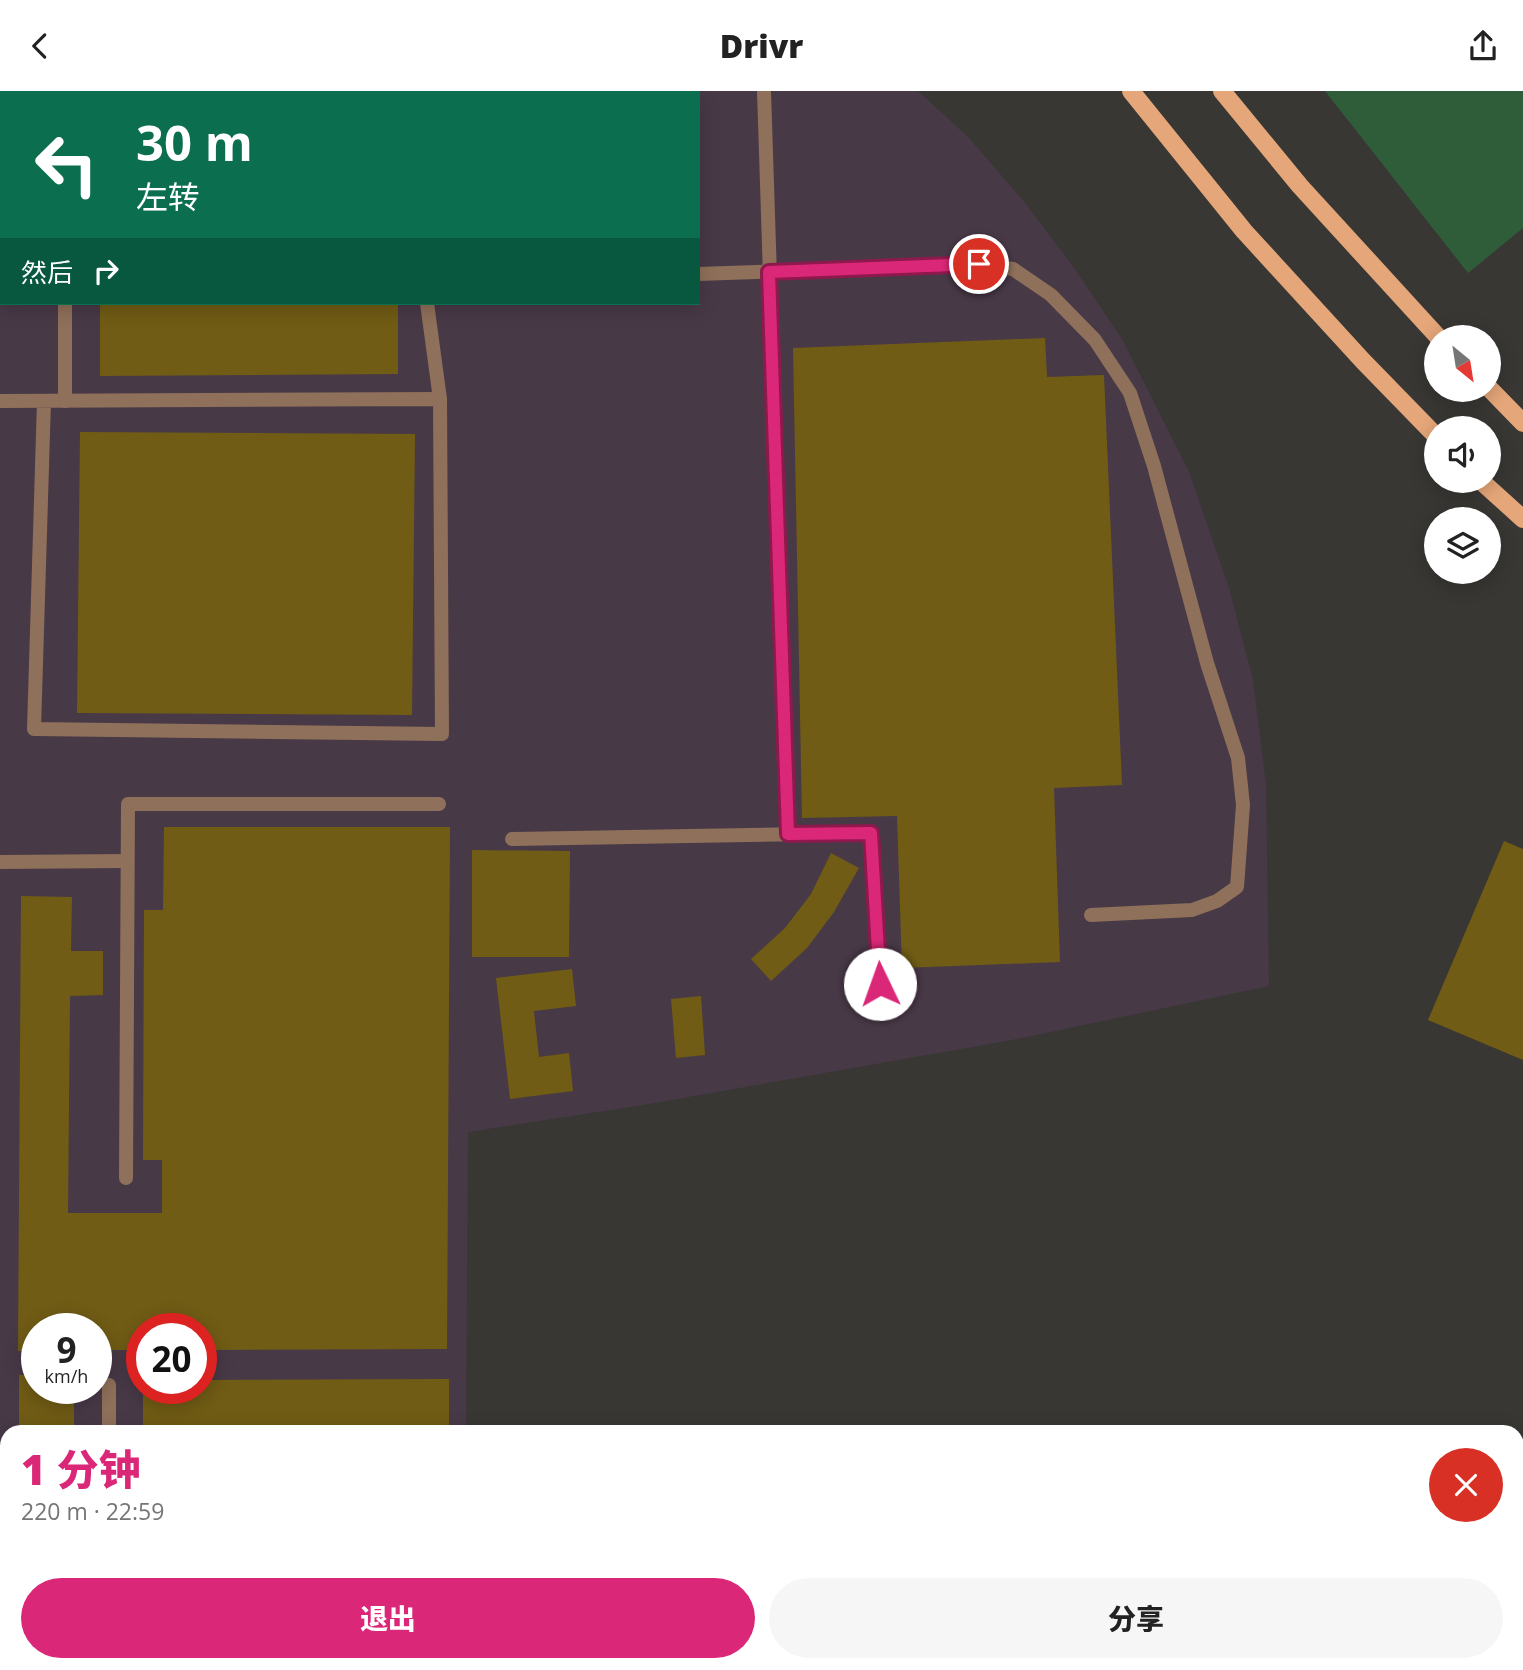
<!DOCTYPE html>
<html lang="zh">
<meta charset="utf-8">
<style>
:root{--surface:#fff;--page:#f6f6f6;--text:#222;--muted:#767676;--accent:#db2777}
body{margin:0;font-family:"Open Sans","Noto Sans SC",sans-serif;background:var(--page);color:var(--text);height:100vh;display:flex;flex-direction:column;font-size:26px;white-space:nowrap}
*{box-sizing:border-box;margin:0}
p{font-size:23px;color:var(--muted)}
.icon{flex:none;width:38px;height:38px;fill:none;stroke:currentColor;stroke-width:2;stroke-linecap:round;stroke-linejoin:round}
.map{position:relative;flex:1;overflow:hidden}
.sheet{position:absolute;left:0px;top:1334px;width:1524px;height:247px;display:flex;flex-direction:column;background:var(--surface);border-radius:21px 21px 0 0;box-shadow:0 4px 18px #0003}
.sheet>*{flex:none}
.hud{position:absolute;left:0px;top:0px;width:700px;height:214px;box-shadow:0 4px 18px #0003;background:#0b6e4f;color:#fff;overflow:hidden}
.needle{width:46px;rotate:150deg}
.fabs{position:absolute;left:1424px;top:234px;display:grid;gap:14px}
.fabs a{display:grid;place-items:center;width:77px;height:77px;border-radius:50%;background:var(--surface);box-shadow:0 4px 18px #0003;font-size:35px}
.speed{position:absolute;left:21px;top:1222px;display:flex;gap:14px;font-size:35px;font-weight:700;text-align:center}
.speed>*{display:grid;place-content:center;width:91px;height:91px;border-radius:50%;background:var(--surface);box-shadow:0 4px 18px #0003;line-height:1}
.speed small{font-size:18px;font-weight:400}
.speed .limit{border:10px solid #d22;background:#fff;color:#111}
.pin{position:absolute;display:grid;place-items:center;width:60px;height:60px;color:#fff;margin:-30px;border:4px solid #fff;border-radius:50%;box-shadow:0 2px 7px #0007}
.me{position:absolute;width:77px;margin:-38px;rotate:357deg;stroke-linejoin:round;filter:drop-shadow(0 0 5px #0008)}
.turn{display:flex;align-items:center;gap:24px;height:147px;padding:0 21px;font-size:32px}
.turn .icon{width:91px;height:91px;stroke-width:2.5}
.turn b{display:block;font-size:49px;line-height:60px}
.then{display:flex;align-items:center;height:66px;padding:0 21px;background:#0003;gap:14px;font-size:26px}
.round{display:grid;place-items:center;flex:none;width:74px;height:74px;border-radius:37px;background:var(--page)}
.summary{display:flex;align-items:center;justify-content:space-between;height:119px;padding:0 21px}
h1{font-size:42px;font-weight:800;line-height:52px;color:var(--accent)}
.action{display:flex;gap:14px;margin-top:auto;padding:14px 21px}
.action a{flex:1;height:80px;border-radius:42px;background:var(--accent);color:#fff;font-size:28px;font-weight:800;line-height:80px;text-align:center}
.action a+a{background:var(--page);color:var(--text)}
header{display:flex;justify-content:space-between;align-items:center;height:91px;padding:0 21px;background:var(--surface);font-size:32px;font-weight:800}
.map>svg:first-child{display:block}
.industrial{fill:#483947;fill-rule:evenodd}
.green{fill:#2f5d39}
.building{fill:#715c15}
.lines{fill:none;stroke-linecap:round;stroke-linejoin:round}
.service{stroke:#8f705a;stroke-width:14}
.primary{stroke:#e5a679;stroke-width:18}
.route-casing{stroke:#8e194d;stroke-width:18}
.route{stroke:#db2777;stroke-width:12}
</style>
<header><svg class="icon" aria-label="back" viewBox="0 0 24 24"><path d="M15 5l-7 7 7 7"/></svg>Drivr<svg class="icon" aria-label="share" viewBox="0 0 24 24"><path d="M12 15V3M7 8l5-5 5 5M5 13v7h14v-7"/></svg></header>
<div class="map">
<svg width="1523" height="1579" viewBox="0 0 1523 1579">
<rect width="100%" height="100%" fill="#383734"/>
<path class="industrial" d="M0 0H918L968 46 1022 108 1072 174 1122 248 1189 381 1229 497 1253 589 1266 693 1269 895 1012 949 637 1015 468 1041 466 1340H7V1573H467V1579H0ZM2 2H698V212H2ZM37 1237H96V1297H37ZM142 1237H201V1297H142Z"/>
<polygon class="green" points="1325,0 1523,0 1523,137 1468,182"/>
<g class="building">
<polygon points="100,212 398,212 398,283 100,285"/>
<polygon points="1045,247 1047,286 1104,284 1122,694 1054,697 1060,871 902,877 897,725 802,727 793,257"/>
<polygon points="80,341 415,343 412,624 77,622"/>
<polygon points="164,736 450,736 447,1258 201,1259 201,1237 142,1237 142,1259 96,1259 96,1237 37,1237 37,1260 18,1260 21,805 72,806 71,860 103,860 103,904 70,905 68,1122 162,1122 162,1069 143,1069 144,819 163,819"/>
<polygon points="1504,750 1523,758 1523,969 1428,929"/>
<polygon points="472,759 570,760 569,866 472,866"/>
<polygon points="831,762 859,777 834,821 807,857 771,890 751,868 785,837 811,803"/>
<polygon points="572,878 576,915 534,920 539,966 569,962 573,1000 510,1008 496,887"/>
<polygon points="701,905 705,964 676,967 671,908"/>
<polygon points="19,1284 37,1284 37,1297 74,1297 74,1340 19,1340"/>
<polygon points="449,1288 449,1340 143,1340 143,1297 201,1297 201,1289"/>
</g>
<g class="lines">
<g class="service">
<polyline points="398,0 398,2"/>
<polyline points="764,0 788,743"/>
<polyline points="67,2 67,0"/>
<polyline points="698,183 979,173 1013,178 1051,204 1095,249 1130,302 1154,375 1207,572 1238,667 1243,714 1237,796 1217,810 1192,819 1091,824"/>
<polyline points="427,212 440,308"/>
<polyline points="0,310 440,308 442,643 34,638 44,310"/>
<polyline points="65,310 65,212"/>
<polyline points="512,748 871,742 880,893"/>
<polyline points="0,771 127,770"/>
<polyline points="126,1087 128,713 439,713"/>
<polyline points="109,1294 109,1340"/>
<polyline points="0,1506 7,1506"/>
<polyline points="109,1573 109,1579"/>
</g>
<g class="primary">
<polyline points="1131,0 1244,140 1363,270 1437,346"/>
<polyline points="1222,0 1300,95 1439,247"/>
<polyline points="1489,297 1523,332"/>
<polyline points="1481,390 1523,428"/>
</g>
</g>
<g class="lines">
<defs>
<polyline id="route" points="880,893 871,742 788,743 769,181 979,173"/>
</defs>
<use href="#route" class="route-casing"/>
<use href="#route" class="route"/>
</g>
</svg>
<div class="fabs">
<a><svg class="needle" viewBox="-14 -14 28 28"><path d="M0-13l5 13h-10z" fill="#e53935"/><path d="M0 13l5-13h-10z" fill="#767676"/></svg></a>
<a><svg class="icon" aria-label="sound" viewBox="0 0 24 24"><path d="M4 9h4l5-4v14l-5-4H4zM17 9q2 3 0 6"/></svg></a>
<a><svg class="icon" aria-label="layers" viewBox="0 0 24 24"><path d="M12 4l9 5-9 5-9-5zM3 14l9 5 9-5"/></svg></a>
</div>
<div class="speed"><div>9<small>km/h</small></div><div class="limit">20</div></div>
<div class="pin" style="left:979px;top:173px;background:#d93025"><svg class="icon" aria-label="arrive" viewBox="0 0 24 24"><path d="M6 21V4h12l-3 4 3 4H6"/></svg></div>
<svg class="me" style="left:880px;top:893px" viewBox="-20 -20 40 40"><circle r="19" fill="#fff"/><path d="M0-13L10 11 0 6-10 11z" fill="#db2777"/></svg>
<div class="hud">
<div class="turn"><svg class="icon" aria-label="left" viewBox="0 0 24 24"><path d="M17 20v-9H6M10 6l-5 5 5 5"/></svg><div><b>30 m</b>左转</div></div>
<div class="then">然后<svg class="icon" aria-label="right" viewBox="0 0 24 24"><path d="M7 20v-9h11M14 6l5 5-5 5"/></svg></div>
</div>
<section class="sheet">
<div class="summary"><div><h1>1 分钟</h1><p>220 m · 22:59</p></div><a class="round" style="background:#d93025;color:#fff"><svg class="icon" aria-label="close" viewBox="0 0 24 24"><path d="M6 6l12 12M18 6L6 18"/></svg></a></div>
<div class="action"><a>退出</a><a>分享</a></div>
</section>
</div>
